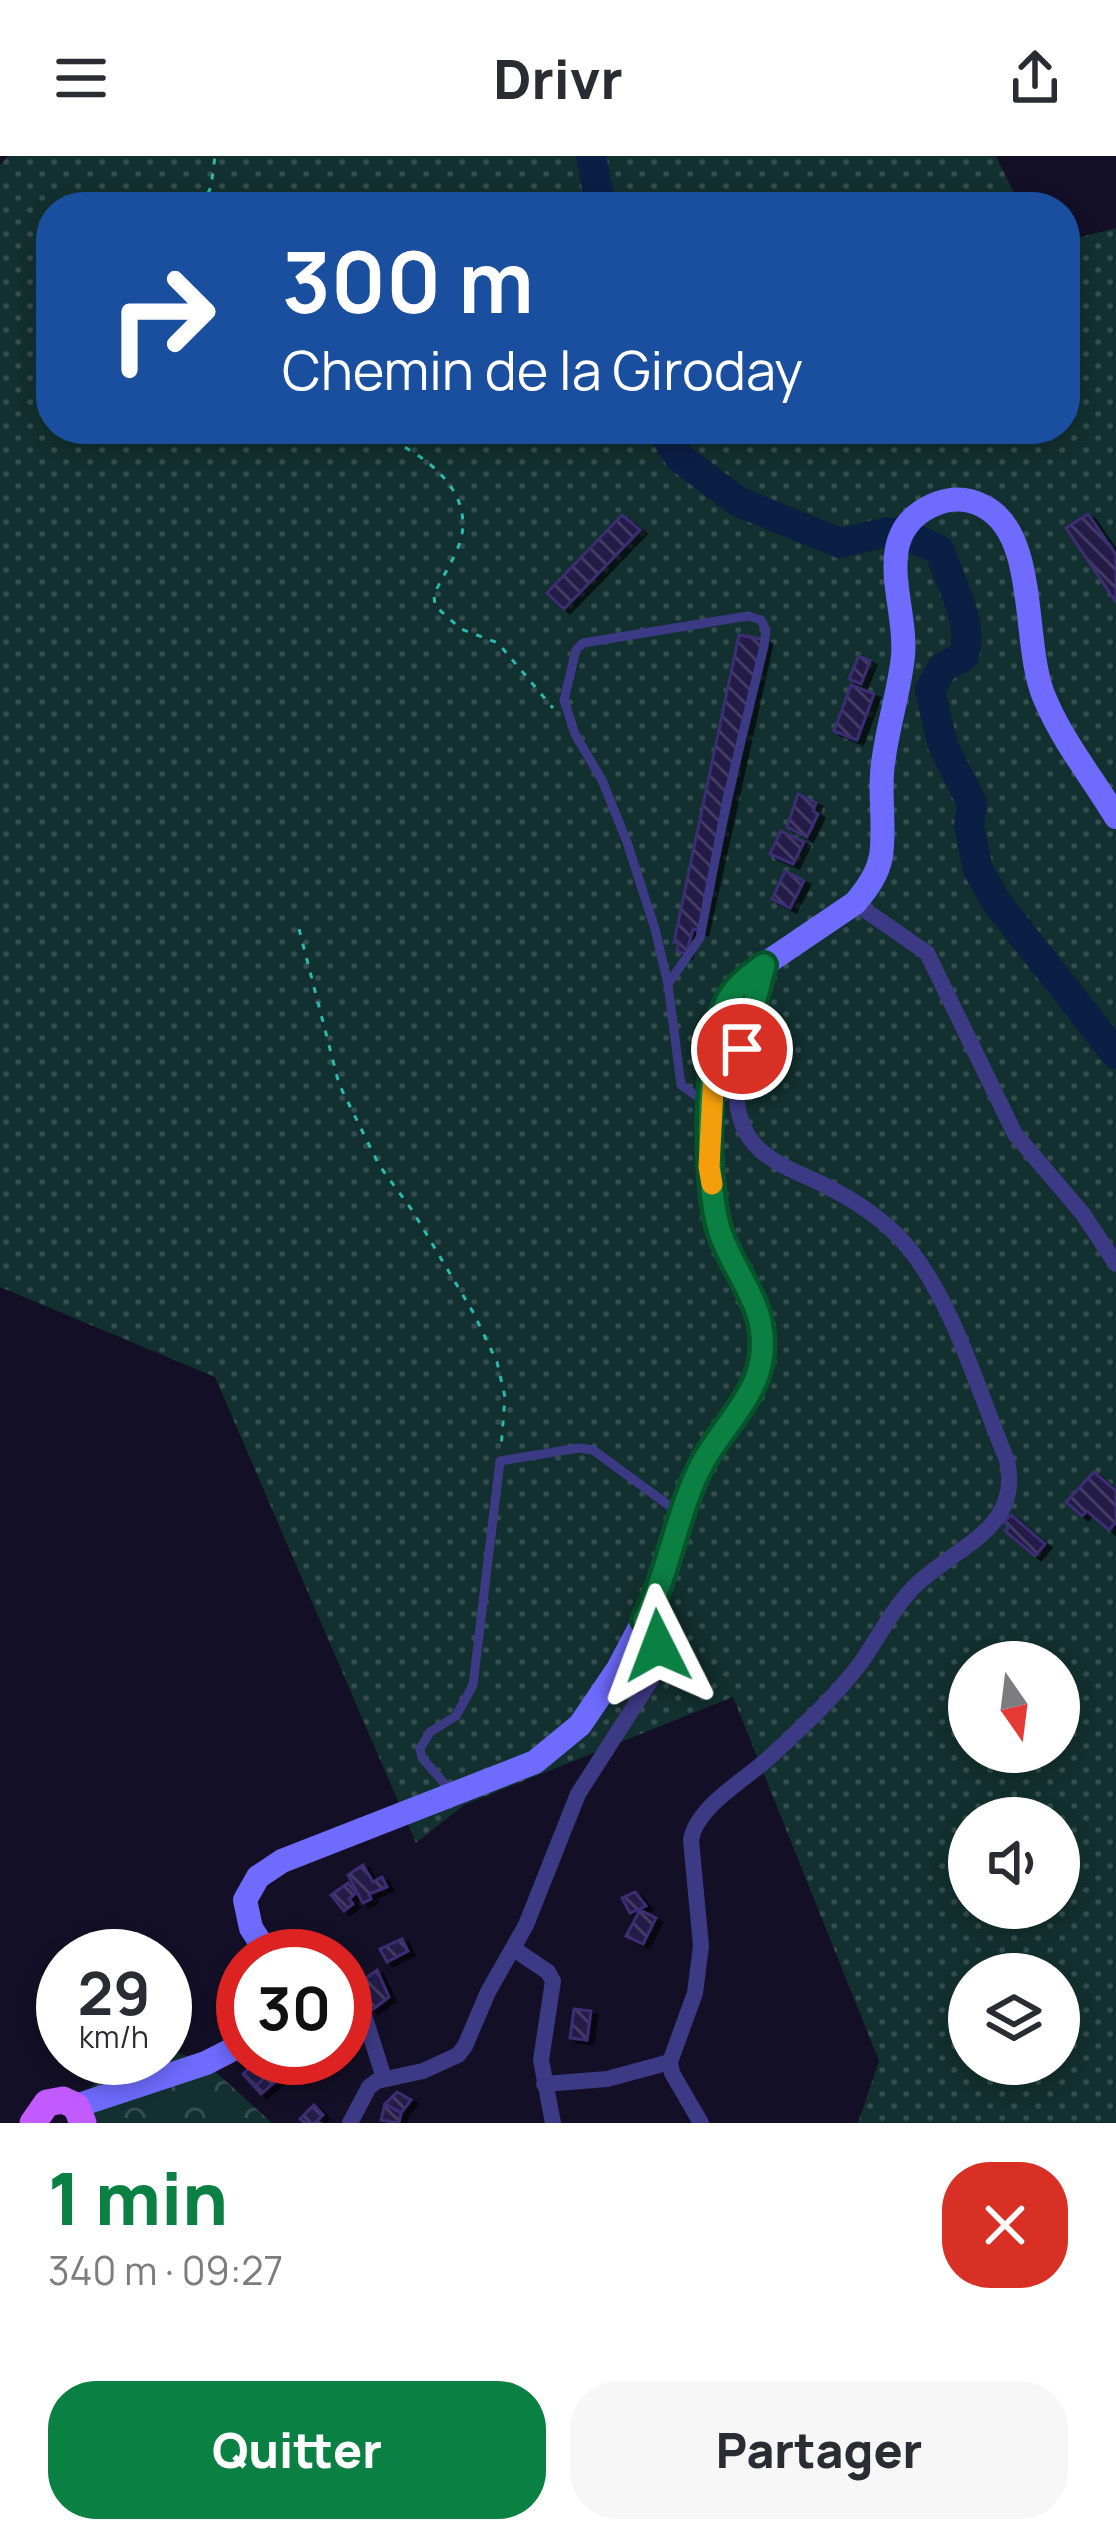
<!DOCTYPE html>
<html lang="fr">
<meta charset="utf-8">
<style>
:root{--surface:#fff;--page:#f7f7f7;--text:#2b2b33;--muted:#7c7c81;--accent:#0b8043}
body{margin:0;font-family:Manrope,sans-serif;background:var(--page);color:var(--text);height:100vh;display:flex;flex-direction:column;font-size:45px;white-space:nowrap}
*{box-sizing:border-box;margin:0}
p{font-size:39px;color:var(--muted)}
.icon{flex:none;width:66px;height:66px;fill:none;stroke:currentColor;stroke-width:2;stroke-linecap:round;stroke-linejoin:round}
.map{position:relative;height:1967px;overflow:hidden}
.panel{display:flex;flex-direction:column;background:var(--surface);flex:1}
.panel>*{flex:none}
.guide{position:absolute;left:36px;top:36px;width:1044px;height:252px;border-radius:48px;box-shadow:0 6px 18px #0003;background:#1a4fa0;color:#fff;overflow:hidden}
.needle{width:78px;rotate:166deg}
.controls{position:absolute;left:948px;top:1485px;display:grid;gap:24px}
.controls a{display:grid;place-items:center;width:132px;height:132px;border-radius:50%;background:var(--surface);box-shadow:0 6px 18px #0003;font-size:60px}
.speed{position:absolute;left:36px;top:1773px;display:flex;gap:24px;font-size:60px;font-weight:700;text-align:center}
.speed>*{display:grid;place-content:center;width:156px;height:156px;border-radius:50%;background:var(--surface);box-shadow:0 6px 18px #0003;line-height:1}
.speed small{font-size:30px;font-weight:400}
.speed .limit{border:18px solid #d22;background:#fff;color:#111}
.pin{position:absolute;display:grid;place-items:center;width:102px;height:102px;color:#fff;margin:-51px;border:6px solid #fff;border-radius:50%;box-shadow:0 3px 12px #0007}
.me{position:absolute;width:132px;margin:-66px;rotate:357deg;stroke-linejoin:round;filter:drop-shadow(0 0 9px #0008)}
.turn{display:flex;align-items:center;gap:42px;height:252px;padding:0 48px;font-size:54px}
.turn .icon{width:156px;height:156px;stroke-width:2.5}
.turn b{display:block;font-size:84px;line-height:102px}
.round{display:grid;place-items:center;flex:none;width:126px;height:126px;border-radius:48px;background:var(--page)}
.head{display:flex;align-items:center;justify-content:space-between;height:204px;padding:0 48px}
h1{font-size:72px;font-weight:800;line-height:90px;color:var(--accent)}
.action{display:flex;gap:24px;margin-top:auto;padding:24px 48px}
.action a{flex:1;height:138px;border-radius:48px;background:var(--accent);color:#fff;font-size:48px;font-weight:800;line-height:138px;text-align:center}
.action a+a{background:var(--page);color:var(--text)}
header{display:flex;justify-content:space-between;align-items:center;height:156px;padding:0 48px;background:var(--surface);font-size:54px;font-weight:800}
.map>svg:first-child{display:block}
.grass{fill:url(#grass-dots);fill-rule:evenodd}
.forest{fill:url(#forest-crowns)}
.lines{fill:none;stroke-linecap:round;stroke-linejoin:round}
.river{stroke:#0a1f44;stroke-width:30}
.building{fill:url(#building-back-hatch);stroke:#3b2d73;stroke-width:3;filter:url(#shadow)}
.path{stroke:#2fb8b0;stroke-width:3;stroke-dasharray:6 9;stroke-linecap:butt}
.service{stroke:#3d3a85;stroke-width:9}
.minor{stroke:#3d3a85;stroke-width:16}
.secondary{stroke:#6f6bff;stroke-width:24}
.primary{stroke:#c25bff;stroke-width:27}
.route-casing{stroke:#07532c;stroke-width:30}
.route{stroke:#0b8043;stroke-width:21}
.slow{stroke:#f59e0b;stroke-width:21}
</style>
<header><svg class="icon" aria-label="menu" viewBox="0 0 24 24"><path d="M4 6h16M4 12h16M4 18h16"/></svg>Drivr<svg class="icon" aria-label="share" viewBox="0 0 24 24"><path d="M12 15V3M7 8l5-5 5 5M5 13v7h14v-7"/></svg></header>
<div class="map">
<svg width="1116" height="1967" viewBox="0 0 1116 1967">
<defs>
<pattern id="grass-dots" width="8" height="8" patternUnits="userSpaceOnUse" patternTransform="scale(3)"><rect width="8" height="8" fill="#12302f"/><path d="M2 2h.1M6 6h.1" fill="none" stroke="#344d4e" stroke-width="1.8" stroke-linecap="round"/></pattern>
<pattern id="forest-crowns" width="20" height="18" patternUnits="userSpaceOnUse" patternTransform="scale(3)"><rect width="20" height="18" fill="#12302f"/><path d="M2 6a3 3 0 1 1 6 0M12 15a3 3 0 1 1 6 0" fill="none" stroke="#344d4e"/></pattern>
<pattern id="building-back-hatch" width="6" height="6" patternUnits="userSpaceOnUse" patternTransform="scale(3)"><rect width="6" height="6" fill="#241b47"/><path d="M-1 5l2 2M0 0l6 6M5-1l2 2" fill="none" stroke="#433b63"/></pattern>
<filter id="shadow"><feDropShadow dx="6" dy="4" stdDeviation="0" flood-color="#0009"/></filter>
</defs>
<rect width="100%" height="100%" fill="#130f26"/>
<path class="grass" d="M8 0H996L1021 51H51V273H1065V85L1116 72V1967H858L879 1905 733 1541 464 1649 416 1687 215 1221 0 1131V9ZM969 1506H1059V1596H969ZM969 1662H1059V1752H969ZM969 1818H1059V1908H969Z"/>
<polygon class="forest" points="165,1892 206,1907 272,1967 83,1967 76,1950 114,1902 165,1902"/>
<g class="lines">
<g class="river">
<polyline points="591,0 601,51"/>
<path d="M661 273 680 302 739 346 840 387 887 376 908 379 939 394C950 425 974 467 964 500L942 512 930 534 943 590 972 647 969 670 978 713 995 744 1116 898"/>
</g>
</g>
<g class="building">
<polygon points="1088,358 1116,399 1116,446 1066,372"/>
<polygon points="622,359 640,374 564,453 547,437"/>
<polygon points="739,479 766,484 702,775 693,773 686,798 677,795 679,787 674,786"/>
<polygon points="859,500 870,505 861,528 849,523"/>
<polygon points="851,529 874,538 857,584 834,575"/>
<polygon points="798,638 816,647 813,655 818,658 807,681 787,671"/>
<polygon points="781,675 804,686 793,708 770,698"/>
<polygon points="785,715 804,725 790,752 772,743"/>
<polygon points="1094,1316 1116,1335 1116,1366 1109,1374 1087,1355 1082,1360 1066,1346"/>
<polygon points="1011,1359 1045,1388 1035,1400 1005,1375 1009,1371 1004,1366"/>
<polygon points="363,1709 373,1726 382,1721 387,1731 369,1738 371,1743 363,1747 348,1719"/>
<polygon points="348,1727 356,1737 349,1743 353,1748 344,1755 331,1739"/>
<polygon points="635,1736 646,1750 630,1757 622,1742"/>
<polygon points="640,1754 656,1762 643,1788 626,1780"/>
<polygon points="402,1783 408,1795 387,1806 380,1793"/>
<polygon points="377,1814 389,1841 372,1854 355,1830"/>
<polygon points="574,1853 591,1855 587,1884 570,1882"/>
<polygon points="260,1902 292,1902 296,1907 285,1917 278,1909 255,1931 243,1918"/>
<polygon points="278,1909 285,1917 261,1938 255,1931"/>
<polygon points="397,1936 411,1944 401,1957 385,1948"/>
<polygon points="385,1948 401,1957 399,1967 381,1964"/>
<polygon points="314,1949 323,1959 317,1965 320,1967 305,1967 300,1963"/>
</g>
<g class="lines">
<g class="path">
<polyline points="201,51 211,31 215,0"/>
<path d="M364 273C407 288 471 323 462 378 458 399 442 420 434 439L435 450 461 473 498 487 553 552"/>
<polyline points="299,773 339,928 379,1009 412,1054 473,1156 497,1206 505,1241 501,1292"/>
</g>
<g class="service">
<polyline points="668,828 700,782 727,643 764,490 766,474 761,464 748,460 583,487 576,494 564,544 575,578 602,624 627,686 655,773 668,828 681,929 707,947"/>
<polyline points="451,1635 422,1602 420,1593 430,1576 456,1560 473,1529 500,1305 579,1292 593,1294 682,1359"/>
</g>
<g class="minor">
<polyline points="855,747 927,797 1015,978 1083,1058 1116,1108"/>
<polyline points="514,1793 548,1816 553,1825 541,1904 553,1967"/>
<polyline points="345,1838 364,1859 384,1922"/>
<polyline points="544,1928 607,1923 670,1906"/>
<path d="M350 1967 369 1931 377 1925 423 1915 458 1899 465 1890 488 1836 526 1769 578 1638 651 1524C659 1503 660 1487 650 1467L644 1464"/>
<path d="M701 1967 672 1917 670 1906 695 1837 701 1790 691 1684C696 1651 745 1624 770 1601 801 1572 834 1542 860 1508 877 1484 891 1455 912 1433 952 1391 1023 1375 1007 1304 979 1238 955 1151 911 1095 887 1064 852 1042 816 1025 796 1016 776 1008 760 994 712 951 749 861 763 810"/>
</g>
<g class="secondary">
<path d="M269 1800 251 1772 245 1744 258 1721 282 1705 535 1606 580 1569 618 1513 649 1454 701 1309 747 1240 761 1210 764 1170 720 1076 709 1011 716 877 727 844 743 823 855 747C867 733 878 718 881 700 885 673 880 644 882 617 885 578 899 539 903 500 908 449 869 380 931 350 948 342 966 341 983 350 1040 378 1021 490 1045 543 1062 584 1093 623 1116 661"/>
<polyline points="76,1950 206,1907 243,1888"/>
</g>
<polyline class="primary" points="33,1967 47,1947 63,1944 76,1950 83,1967"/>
</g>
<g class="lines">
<defs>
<path id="route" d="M658 1490 650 1467 644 1464C670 1415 676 1357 702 1308 720 1274 754 1244 761 1205 770 1151 736 1123 720 1076 704 1028 706 894 726 848 734 831 748 820 764 809L742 893"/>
</defs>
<use href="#route" class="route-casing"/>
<use href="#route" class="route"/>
<polyline class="slow" points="712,1028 709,1011 716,877 720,864"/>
</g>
</svg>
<div class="controls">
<a><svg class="needle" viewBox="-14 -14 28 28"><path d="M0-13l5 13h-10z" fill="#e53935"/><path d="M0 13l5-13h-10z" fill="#7c7c81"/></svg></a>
<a><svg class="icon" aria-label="sound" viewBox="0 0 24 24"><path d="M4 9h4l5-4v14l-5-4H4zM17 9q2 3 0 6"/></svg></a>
<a><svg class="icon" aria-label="layers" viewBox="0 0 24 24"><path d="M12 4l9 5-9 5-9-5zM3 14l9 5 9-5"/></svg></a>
</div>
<div class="speed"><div>29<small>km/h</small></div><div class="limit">30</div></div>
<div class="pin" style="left:742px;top:893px;background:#d93025"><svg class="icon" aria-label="arrive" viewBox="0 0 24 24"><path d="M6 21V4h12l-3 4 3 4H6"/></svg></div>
<svg class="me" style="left:658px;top:1490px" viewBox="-20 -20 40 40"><path d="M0-17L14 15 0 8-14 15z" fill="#0b8043" stroke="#fff" stroke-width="4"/></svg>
<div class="guide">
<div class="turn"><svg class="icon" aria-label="right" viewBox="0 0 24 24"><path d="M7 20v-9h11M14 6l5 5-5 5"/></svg><div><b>300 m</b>Chemin de la Giroday</div></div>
</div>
</div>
<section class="panel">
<div class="head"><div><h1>1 min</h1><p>340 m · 09:27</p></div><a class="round" style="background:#d93025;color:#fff"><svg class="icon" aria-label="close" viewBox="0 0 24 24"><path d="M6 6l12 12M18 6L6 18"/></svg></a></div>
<div class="action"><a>Quitter</a><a>Partager</a></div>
</section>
